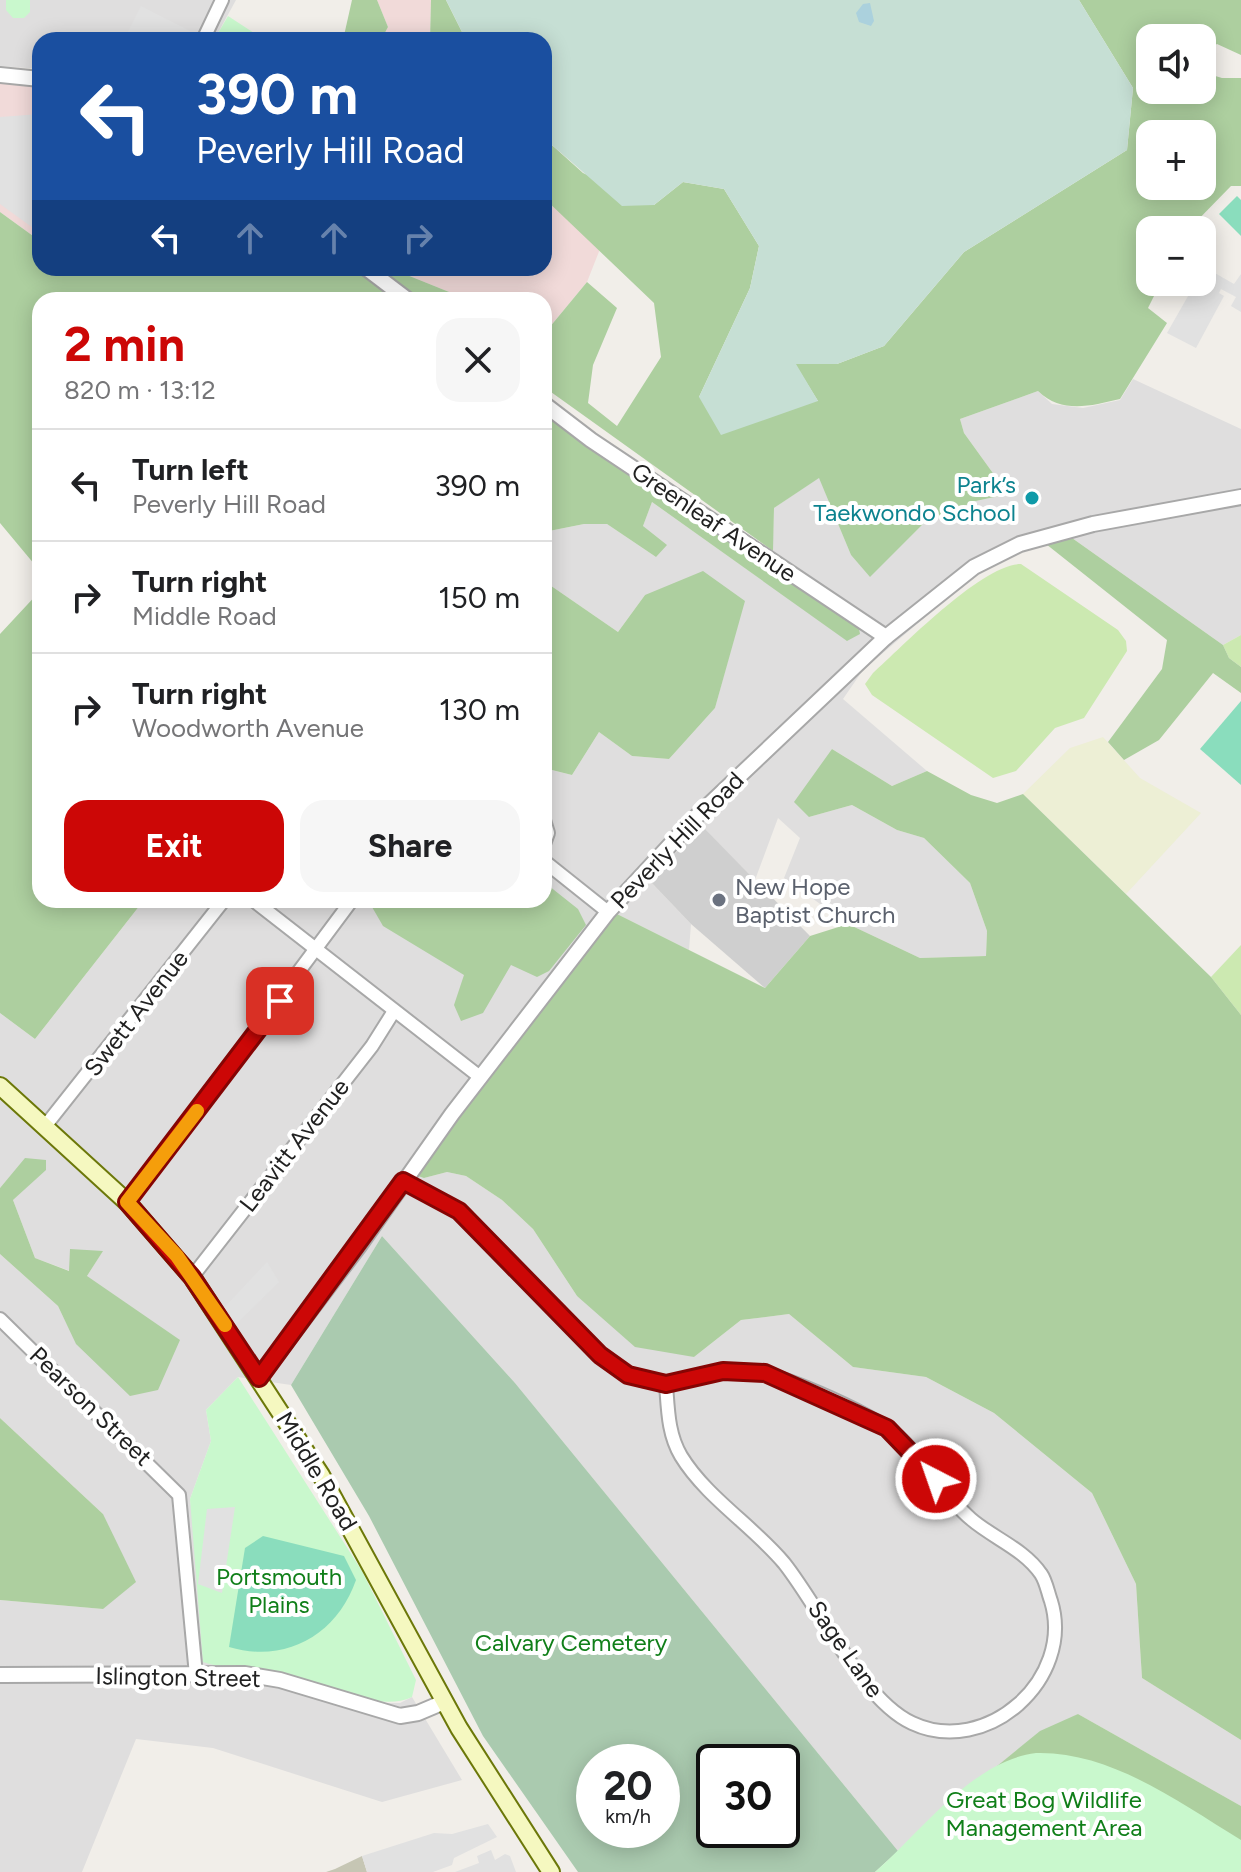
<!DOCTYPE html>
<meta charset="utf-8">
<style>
:root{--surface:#fff;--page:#f6f6f6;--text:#202124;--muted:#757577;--line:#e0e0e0;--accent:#cc0706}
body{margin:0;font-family:Figtree,sans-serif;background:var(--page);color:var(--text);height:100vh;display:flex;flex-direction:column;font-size:30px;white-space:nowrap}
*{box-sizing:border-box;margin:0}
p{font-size:26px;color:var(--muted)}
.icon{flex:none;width:44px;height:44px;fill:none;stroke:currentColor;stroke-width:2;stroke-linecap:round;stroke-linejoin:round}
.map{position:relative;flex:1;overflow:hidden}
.drawer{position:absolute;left:32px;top:292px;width:520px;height:616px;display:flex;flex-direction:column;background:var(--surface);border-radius:24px;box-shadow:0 4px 20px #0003}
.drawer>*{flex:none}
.guide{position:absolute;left:32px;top:32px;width:520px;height:244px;border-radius:24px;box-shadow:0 4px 20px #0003;background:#1a4fa0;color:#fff;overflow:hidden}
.tools{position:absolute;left:1136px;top:24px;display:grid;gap:16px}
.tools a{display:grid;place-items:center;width:80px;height:80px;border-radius:16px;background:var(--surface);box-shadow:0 4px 20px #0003;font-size:40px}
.speed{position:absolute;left:576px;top:1744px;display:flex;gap:16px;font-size:40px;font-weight:700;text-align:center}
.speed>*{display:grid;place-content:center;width:104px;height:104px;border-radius:50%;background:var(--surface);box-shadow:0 4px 20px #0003;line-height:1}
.speed small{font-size:20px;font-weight:400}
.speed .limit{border:4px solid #111;border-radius:12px;background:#fff;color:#111}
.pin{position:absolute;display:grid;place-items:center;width:68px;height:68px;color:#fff;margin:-34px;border-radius:16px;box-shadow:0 4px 12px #0006}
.me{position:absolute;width:88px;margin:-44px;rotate:319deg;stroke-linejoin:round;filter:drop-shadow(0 0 6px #0008)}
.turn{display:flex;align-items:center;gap:28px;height:168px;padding:0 32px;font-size:36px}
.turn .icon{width:104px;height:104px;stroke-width:2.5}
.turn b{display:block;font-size:56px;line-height:68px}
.lanes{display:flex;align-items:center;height:76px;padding:0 32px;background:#0003;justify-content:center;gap:40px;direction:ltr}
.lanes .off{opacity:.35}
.round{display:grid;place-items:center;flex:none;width:84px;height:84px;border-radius:24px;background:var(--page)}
.head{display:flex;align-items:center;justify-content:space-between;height:136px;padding:0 32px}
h1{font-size:48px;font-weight:700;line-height:60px;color:var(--accent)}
.cta{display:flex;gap:16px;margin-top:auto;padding:16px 32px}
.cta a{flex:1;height:92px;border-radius:24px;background:var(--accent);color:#fff;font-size:32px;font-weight:700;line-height:92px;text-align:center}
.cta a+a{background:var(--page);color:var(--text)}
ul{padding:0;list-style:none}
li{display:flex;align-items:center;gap:24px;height:112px;padding:0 32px;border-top:2px solid var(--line)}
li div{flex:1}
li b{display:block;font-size:30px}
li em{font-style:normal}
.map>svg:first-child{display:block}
.residential{fill:#dfdede}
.commercial{fill:#f1dad9}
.religious{fill:#cfcfcf}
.construction{fill:#c6c6b4}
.farmland{fill:#edefd5}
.grass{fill:#cce9b1}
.forest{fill:#adcf9f;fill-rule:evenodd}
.wetland{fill:#c6dfd4}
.cemetery{fill:#aacaaf;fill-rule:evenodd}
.park{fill:#c9f8cd}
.pitch{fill:#8addbd}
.parking{fill:#e1e1e1}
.water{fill:#abd1dd}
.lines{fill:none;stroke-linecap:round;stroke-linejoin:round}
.minor-casing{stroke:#a8a8a8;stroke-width:16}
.tertiary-casing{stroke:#a8a8a8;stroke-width:18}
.secondary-casing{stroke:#6c7809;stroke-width:20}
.minor{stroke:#fff;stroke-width:12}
.tertiary{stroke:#fff;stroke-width:14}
.secondary{stroke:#f5f8c0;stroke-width:16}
.route-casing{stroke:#850504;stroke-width:20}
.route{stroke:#cc0706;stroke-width:14}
.slow{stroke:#f59e0b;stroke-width:14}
.culture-dot{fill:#0f9aa8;stroke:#fff;stroke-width:3}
.worship-dot{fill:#6b7280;stroke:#fff;stroke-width:3}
.labels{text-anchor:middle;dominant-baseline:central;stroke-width:8;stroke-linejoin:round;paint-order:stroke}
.culture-label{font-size:24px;fill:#0d838f;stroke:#fff;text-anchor:end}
.street-label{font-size:24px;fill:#212121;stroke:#fff}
.worship-label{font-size:24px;fill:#5b616d;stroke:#fff;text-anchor:start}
.park-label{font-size:24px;fill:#107f19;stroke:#fff}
</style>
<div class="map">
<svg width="1241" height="1872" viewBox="0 0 1241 1872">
<rect width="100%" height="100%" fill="#f1eee9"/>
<g class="residential">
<polygon points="0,0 236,0 214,40 40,40 40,69 0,66"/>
<polygon points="1133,379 1241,429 1241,635 1223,645 1072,538 1018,550 985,566 863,670 843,699 927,771 892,786 832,749 809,817 852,805 897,830 924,838 970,883 987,931 986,956 920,958 848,924 784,878 800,838 778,818 755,880 701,826 649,880 691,924 689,950 617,914 424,1178 447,1172 466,1176 502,1200 533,1229 577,1296 694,1357 741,1320 789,1314 853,1367 926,1377 994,1413 1092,1493 1136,1584 1142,1678 1241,1740 1241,1806 1078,1714 991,1771 898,1851 515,1383 382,1236 291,1385 238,1377 206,1410 211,1441 190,1499 215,1667 262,1668 378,1703 400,1703 412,1697 462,1780 382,1802 213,1748 136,1739 82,1872 0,1872 0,1600 103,1609 103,1514 0,1418 0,1254 58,1306 77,1344 87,1276 102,1252 70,1271 35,1258 13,1200 45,1170 25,1159 0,1188 0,1013 35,1039 144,900 544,900 544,768 572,775 599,732 632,756 669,759 715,708 744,601 645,595 618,632 544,581 544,532 584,524 607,524 656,557 643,526 652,502 848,641 772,567 774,508 819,477 851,555 870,576 925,522 976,501 1008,494 964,433 960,419 1038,391 1052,404 1083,408 1120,400"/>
</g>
<g class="commercial">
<polygon points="377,0 431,0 430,40 381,40 388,27"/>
<polygon points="0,83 40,87 40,241 0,212"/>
<polygon points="544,198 600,249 587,282 544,334 544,300 469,300 407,275 409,268 544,268"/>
</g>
<polygon class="religious" points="702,826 810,936 765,988 691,924 649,880"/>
<polygon class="construction" points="362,1856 367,1872 326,1872 335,1869"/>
<polygon class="farmland" points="1103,737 1140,778 1201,813 1126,894 1023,794 1070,748"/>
<g class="grass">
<path d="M1021 564 1118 630 1126 641 1127 651 1084 718 1055 728 1016 771 993 778 872 695 865 684 873 673C903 646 982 564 1021 564Z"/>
<polygon points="1241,635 1241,667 1229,658 1223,645"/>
<polygon points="1241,945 1241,1015 1211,977"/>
</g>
<g class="forest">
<polygon points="352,0 377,0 388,27 381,40 343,40"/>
<polygon points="431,0 446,0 466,40 430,40"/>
<path d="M1079 0H1241V55L1217 44 1202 53V38H1150V90H1202V72L1222 78H1241V186H1231L1188 230H1150V282H1161L1148 308 1167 323 1120 399C1090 406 1062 414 1038 391L960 419 964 433 1008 494 976 501 925 522 870 577 851 555 819 478 774 508 773 551 544 387V334L587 282 617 308 593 365 588 403 617 426 661 357 654 303 544 198V138L583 173 654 205 683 182 724 189 759 246 750 288 699 397 818 401 795 364H837L884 346 964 252 1127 150 1133 88ZM1150 134H1202V186H1150Z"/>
<polygon points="0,212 40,241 40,268 353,268 395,300 40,300 40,571 0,523"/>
<polygon points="378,268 409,268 407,275 469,300 422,300"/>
<polygon points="544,411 630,476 858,624 860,634 847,641 652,502 643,526 667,545 656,557 607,524 584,524 544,532"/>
<polygon points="1072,538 1223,645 1229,658 1241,667 1241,693 1213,673 1159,740 1124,760 1108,742 1162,669 1167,640 1046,544"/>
<polygon points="703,571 745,601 715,708 669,759 632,756 599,732 572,775 544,768 544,581 618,632 645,595"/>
<polygon points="40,591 40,900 144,900 35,1039 0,1013 0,634"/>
<polygon points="832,749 892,786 927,771 971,795 997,803 1023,794 1211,977 1241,1015 1241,1740 1142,1678 1136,1584 1092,1493 994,1413 926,1377 853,1367 789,1314 741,1320 694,1357 635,1347 577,1296 533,1229 502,1200 466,1176 447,1172 424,1178 418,1176 455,1119 617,914 765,988 810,936 848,924 920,958 986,956 987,931 970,883 924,838 897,830 852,805 809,817 794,802"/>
<polygon points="544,882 578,909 586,925 549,971 537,977 511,965 483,1013 461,1021 454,1005 464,975 383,926 368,900 544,900"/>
<polygon points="25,1158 46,1160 46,1170 13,1200 35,1258 69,1271 70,1249 103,1251 87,1276 180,1340 158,1390 130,1396 76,1344 58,1306 0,1254 0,1188"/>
<polygon points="0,1418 103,1514 136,1582 103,1609 0,1600"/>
<polygon points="1078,1714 1241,1806 1241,1872 991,1771 1040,1731"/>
</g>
<polygon class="wetland" points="446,0 1079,0 1133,88 1127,150 964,252 884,346 837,364 796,364 818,401 721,435 699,397 750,288 759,246 724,189 683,182 654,205 622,206 544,138 544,40 466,40"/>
<path class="cemetery" d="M382 1236 515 1383 898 1851 875 1872H578L483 1736 369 1516 291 1385ZM594 1762H662V1830H594ZM714 1762H782V1830H714Z"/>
<g class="park">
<polygon points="30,0 30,12 24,18 13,18 6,10 6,0"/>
<polygon points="228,16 265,40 214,40"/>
<path d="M238 1377 362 1571 416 1680 412 1697C376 1715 305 1678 266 1669 245 1664 224 1670 203 1662L190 1499 211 1441 206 1410Z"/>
<path d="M1036 1753C1111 1751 1180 1803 1241 1840V1872H875C922 1831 972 1761 1036 1753Z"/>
</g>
<g class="pitch">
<polygon points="1237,196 1241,200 1241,236 1219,214"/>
<polygon points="1241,701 1241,785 1200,749"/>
<path d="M263 1536 344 1556 356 1580C337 1635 285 1664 229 1647L245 1548Z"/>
</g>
<g class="parking">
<polygon points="141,6 190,31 185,40 124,40"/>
<polygon points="40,114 40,233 0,204 0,117"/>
<polygon points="1213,272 1234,284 1241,274 1241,312 1231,306 1236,297 1221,289 1219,293 1224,296 1196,348 1167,333 1196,282 1205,285"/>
<polygon points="267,1262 279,1282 235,1325 223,1309"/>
<polygon points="235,1507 222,1593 198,1584 207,1509"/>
<polygon points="488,1824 497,1837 454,1858 452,1865 433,1872 367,1872 362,1856 434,1833 452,1834"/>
<polygon points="491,1850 495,1860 505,1854 510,1856 516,1872 455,1872 479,1863 477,1856"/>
</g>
<polygon class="water" points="870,3 874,21 871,26 859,22 856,13 863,4"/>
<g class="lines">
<defs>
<g id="minor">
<polyline points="203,40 222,0"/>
<polyline points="544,820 548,833 544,844"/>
<polyline points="544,861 608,912"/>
<polyline points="253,900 480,1077"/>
<polyline points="46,1125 224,900"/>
<path d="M403 1181C422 1191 446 1200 461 1214 500 1247 535 1288 571 1325 588 1342 604 1362 626 1374 668 1396 706 1367 749 1371 783 1374 879 1416 903 1441 927 1465 945 1497 971 1519 993 1538 1024 1549 1041 1574 1046 1581 1048 1593 1051 1601 1075 1679 986 1758 912 1723 862 1700 820 1608 784 1563 753 1526 706 1497 681 1456 668 1434 668 1410 666 1384"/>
<polyline points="127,1202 352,900"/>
<polyline points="192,1277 372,1046 394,1011"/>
<polyline points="0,1319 179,1495 196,1675"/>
</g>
<g id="tertiary">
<polyline points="0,75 40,79"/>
<polyline points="366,268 408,300"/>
<polyline points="544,404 591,440 886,637"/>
<polyline points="259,1378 359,1246 452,1114 608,912 696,817 886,637 974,567 1020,544 1093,524 1241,497"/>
<polyline points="0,1675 245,1674 280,1680 400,1716 418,1713 444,1702"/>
</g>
<polyline id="secondary" points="0,1086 127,1202 192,1277 321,1475 459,1728 551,1872"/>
</defs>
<use href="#minor" class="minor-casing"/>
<use href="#tertiary" class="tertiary-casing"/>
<use href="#secondary" class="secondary-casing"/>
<use href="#minor" class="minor"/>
<use href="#tertiary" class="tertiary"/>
<use href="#secondary" class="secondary"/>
</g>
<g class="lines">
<defs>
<polyline id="route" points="280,1001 127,1202 192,1277 259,1378 403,1181 459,1211 600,1355 628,1375 666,1384 723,1371 765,1373 887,1428 936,1479"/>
</defs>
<use href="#route" class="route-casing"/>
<use href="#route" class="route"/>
<polyline class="slow" points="197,1111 127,1202 177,1256 225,1325"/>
</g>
<circle class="culture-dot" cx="1032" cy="498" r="8"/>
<circle class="worship-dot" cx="719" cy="900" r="8"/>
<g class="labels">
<g class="culture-label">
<text x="1016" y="484">Park’s<tspan x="1016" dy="28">Taekwondo School</tspan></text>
</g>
<g class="street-label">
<text transform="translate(714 522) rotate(34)">Greenleaf Avenue</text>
<text transform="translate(677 840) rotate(-46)">Peverly Hill Road</text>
<text transform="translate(136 1013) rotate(-52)">Swett Avenue</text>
<text transform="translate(294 1145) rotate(-52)">Leavitt Avenue</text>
<text transform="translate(91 1406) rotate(44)">Pearson Street</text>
<text transform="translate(317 1471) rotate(59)">Middle Road</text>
<text transform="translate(846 1649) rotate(55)">Sage Lane</text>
<text transform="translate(178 1677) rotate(1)">Islington Street</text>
</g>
<g class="worship-label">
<text x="735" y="886">New Hope<tspan x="735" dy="28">Baptist Church</tspan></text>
</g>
<g class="park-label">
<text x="279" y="1576">Portsmouth<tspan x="279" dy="28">Plains</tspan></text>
<text x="571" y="1642">Calvary Cemetery</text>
<text x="1044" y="1799">Great Bog Wildlife<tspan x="1044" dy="28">Management Area</tspan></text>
</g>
</g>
</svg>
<div class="tools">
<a><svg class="icon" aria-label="sound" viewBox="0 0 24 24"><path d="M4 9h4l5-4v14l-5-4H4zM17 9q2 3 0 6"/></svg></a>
<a>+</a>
<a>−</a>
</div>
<div class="speed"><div>20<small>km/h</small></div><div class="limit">30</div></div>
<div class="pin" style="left:280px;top:1001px;background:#d93025"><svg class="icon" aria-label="arrive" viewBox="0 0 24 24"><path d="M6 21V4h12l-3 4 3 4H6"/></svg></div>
<svg class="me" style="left:936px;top:1479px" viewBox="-20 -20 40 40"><circle r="17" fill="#cc0706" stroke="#fff" stroke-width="3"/><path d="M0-11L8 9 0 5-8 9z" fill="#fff"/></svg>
<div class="guide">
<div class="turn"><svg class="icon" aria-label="left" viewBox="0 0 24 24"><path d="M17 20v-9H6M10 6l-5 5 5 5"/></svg><div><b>390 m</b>Peverly Hill Road</div></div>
<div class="lanes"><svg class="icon" aria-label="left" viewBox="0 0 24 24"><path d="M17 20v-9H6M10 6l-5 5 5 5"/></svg><svg class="icon off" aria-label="ahead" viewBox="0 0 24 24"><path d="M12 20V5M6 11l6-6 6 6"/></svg><svg class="icon off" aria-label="ahead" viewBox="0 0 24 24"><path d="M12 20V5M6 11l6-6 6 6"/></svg><svg class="icon off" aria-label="right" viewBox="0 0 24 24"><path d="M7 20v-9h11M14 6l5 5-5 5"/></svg></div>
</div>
<section class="drawer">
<div class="head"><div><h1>2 min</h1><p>820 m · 13:12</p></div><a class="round"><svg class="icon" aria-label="close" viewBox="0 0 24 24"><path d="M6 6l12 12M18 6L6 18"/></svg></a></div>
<ul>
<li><svg class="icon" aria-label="left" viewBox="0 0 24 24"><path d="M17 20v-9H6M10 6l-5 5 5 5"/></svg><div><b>Turn left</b><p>Peverly Hill Road</p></div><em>390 m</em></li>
<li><svg class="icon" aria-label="right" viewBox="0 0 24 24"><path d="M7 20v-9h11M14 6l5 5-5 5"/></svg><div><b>Turn right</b><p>Middle Road</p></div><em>150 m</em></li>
<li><svg class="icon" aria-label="right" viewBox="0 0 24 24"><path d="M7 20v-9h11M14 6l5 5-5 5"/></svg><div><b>Turn right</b><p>Woodworth Avenue</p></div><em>130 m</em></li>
</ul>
<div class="cta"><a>Exit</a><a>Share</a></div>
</section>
</div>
